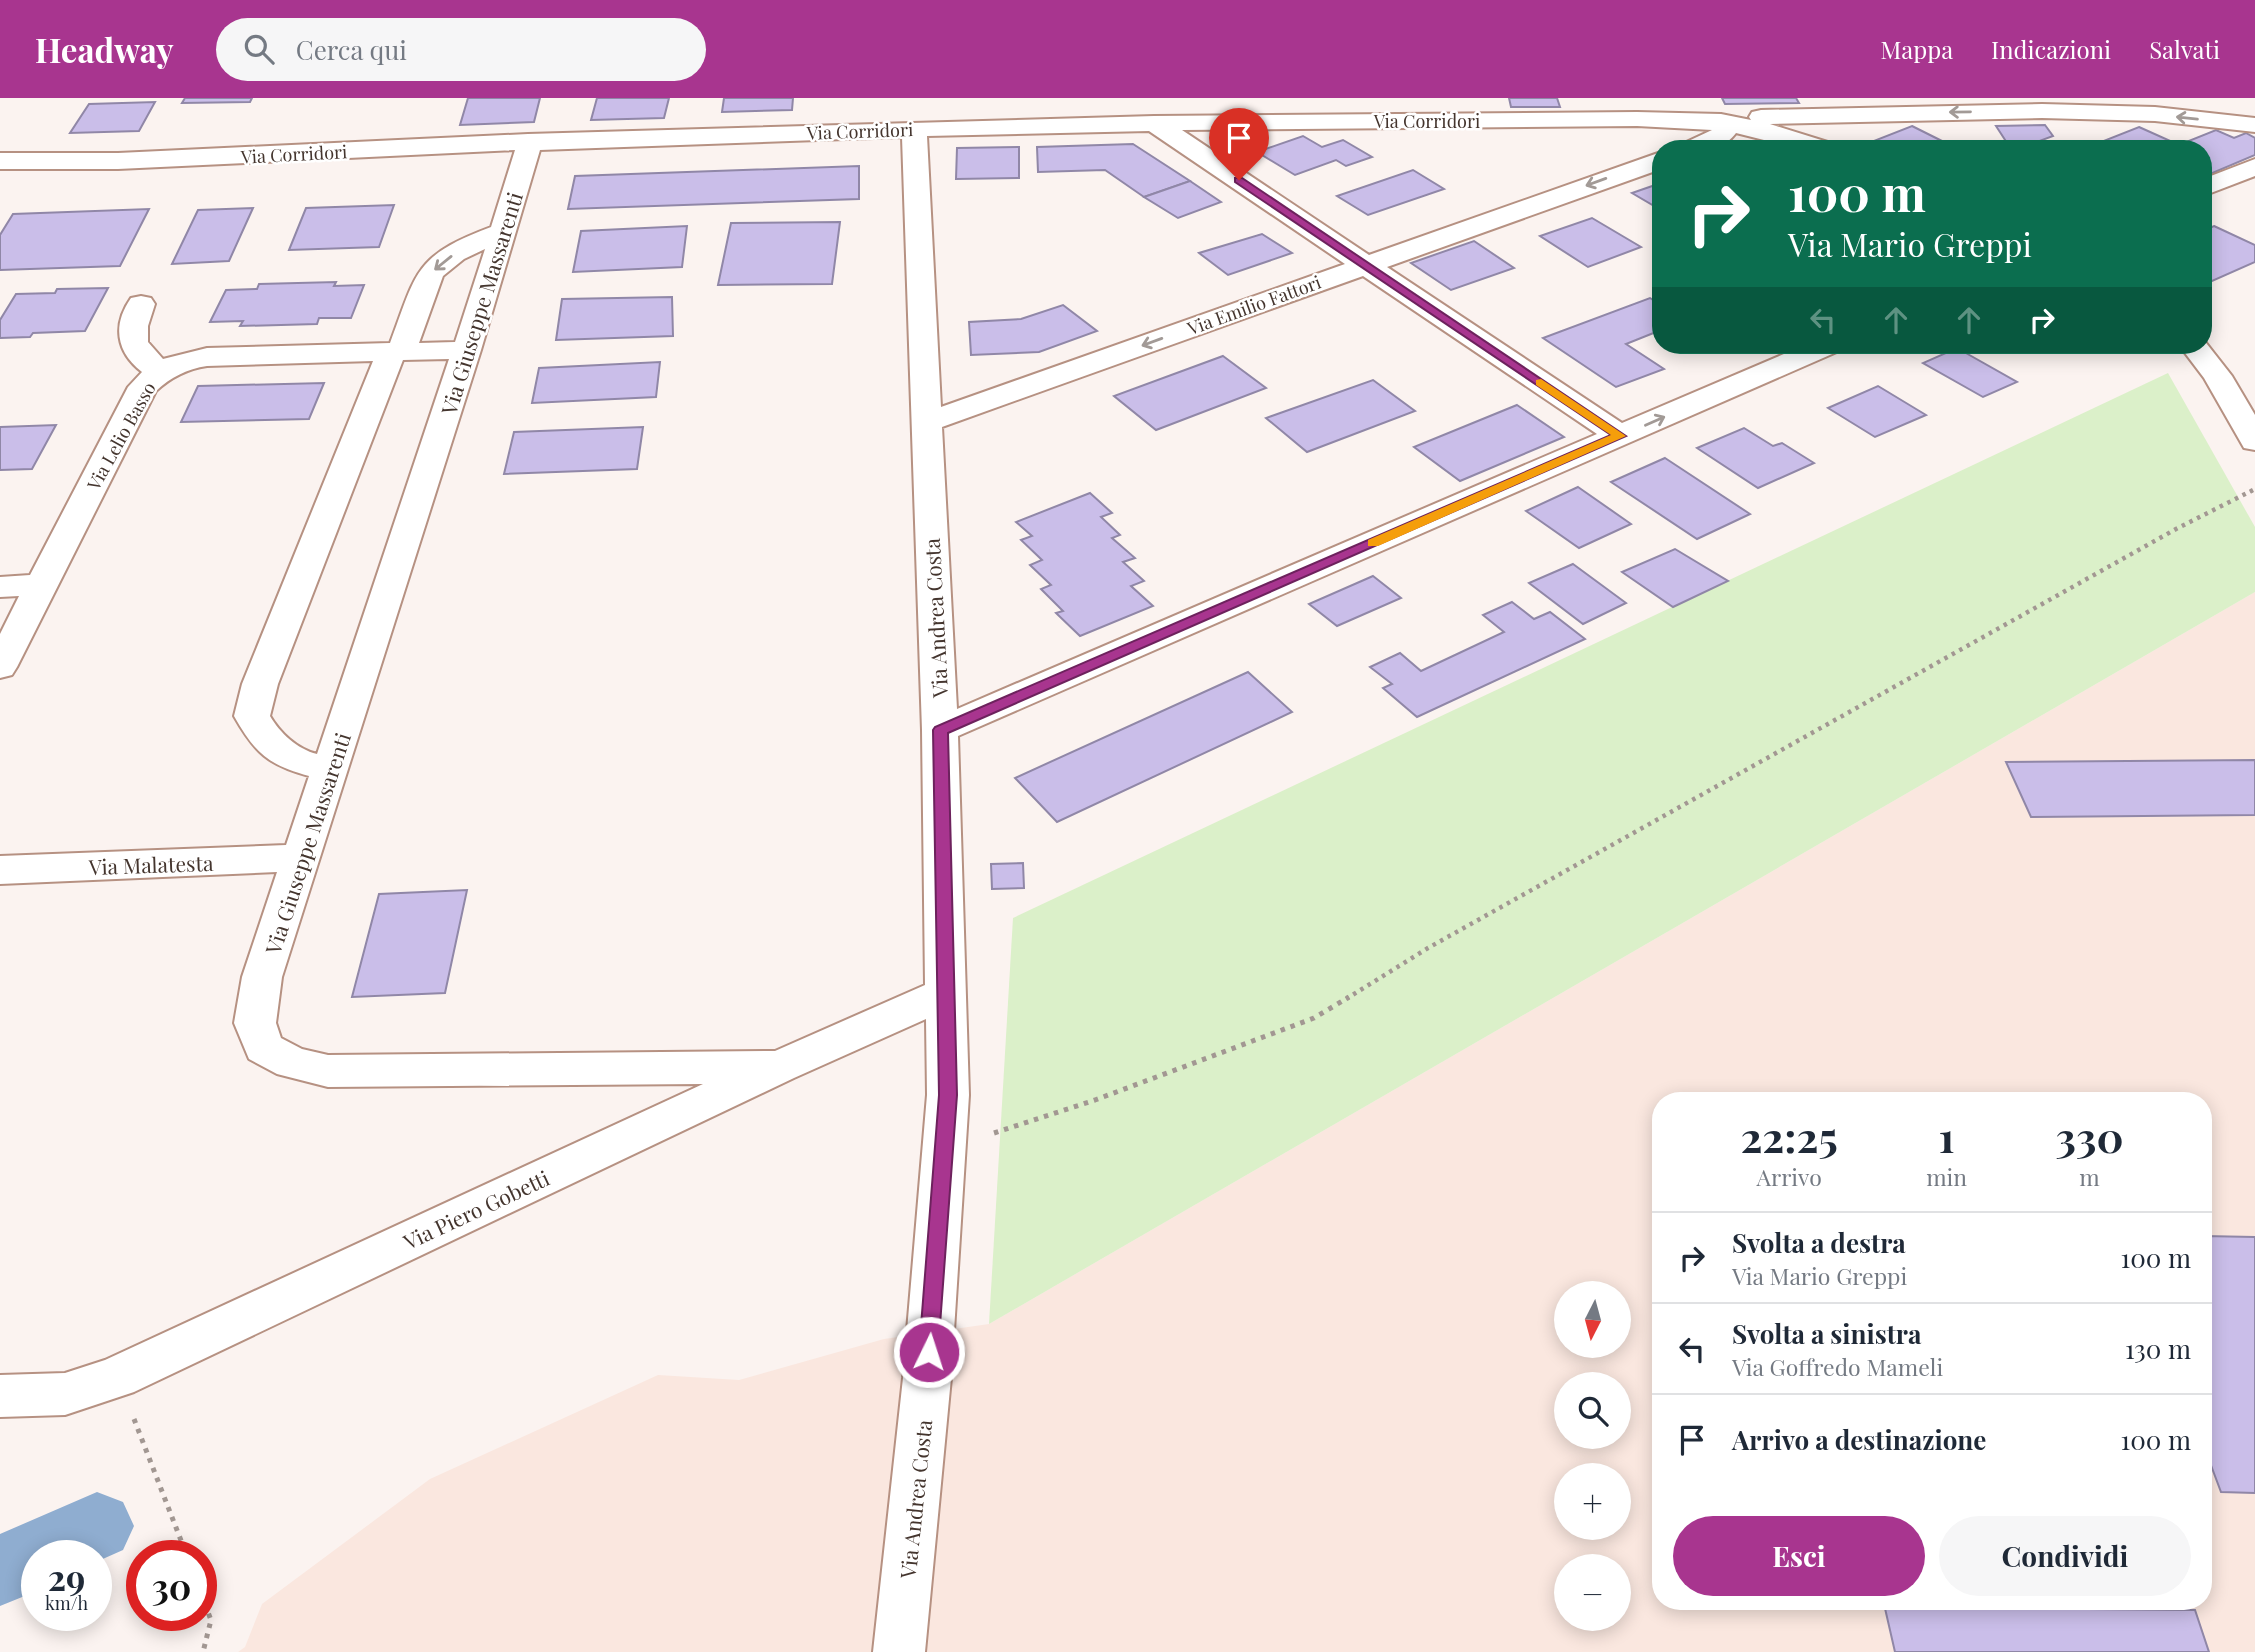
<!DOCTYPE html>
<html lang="it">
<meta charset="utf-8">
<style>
:root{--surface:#fff;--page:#f6f6f7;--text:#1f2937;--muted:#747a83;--line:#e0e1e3;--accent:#a8358f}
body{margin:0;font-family:"Playfair Display",serif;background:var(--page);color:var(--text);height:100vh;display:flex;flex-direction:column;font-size:26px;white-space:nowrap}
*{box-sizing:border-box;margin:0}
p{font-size:23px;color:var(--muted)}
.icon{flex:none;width:38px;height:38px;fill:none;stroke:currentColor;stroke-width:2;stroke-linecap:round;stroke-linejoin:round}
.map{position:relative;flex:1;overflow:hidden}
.details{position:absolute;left:1652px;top:994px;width:560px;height:518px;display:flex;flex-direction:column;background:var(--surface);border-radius:28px;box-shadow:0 4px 18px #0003}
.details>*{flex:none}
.top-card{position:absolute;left:1652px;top:42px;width:560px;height:214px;border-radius:28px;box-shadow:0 4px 18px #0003;background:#0b6e4f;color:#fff;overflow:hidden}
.needle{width:46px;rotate:186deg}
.fabs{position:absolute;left:1554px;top:1183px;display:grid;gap:14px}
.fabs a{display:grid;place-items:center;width:77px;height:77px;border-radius:50%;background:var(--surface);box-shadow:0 4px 18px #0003;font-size:35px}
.speed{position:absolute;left:21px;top:1442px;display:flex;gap:14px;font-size:35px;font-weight:700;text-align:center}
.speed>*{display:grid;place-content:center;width:91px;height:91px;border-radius:50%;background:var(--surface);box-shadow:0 4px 18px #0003;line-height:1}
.speed small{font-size:18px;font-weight:400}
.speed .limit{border:10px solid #d22;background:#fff;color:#111}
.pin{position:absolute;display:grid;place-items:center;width:60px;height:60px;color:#fff;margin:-72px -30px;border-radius:50% 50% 50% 0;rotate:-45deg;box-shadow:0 0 7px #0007}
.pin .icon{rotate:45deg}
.me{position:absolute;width:77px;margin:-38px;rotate:4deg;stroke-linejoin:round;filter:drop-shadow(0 0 5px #0008)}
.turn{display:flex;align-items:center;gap:24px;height:147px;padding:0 21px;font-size:32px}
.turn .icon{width:91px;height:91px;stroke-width:2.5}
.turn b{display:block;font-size:49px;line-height:60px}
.lanes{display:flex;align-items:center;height:66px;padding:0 21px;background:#0003;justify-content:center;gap:35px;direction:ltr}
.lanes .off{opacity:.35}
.eta{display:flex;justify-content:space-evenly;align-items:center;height:119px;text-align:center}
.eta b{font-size:42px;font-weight:700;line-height:49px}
.primary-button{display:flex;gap:14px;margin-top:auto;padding:14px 21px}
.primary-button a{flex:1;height:80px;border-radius:42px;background:var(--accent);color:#fff;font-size:28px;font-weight:700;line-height:80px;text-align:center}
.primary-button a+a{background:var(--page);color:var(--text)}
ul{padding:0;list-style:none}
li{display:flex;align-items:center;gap:21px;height:91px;padding:0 21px;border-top:2px solid var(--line)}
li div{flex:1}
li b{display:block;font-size:26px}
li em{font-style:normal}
header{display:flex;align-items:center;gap:42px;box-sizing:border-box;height:98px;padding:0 35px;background:var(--accent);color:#fff}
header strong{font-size:33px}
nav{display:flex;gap:38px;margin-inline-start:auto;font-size:24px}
.search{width:490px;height:63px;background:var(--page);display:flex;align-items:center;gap:18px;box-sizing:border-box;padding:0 24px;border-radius:38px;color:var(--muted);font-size:26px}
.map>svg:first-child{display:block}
.built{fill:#fae7df;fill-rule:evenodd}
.green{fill:#dbf0c9}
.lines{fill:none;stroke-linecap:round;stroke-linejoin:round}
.canal{fill:#8fadd0;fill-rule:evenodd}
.building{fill:#cabee9;stroke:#9087a7;stroke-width:2}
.minor-casing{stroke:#b69182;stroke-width:4}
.path-far2{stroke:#a29792;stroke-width:3.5;stroke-dasharray:2.5 3.5;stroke-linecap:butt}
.path-far1{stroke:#a29792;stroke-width:4.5;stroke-dasharray:3.5 5;stroke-linecap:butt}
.path{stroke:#a29792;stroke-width:5;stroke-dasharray:4.5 6;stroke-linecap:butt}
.minor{fill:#fff;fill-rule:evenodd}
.oneway{stroke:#a29a96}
.route{fill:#a8358f;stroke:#6d225d;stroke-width:2}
.slow{fill:#f59e0b}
.labels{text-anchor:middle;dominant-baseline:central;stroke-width:5;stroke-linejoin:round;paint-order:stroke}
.far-street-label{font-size:18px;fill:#44352e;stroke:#fff}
.street-label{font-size:21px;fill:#44352e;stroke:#fff}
</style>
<header>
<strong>Headway</strong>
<div class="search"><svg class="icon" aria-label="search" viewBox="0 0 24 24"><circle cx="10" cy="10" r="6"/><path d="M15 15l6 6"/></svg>Cerca qui</div>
<nav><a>Mappa</a><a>Indicazioni</a><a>Salvati</a></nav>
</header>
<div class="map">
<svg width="2255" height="1554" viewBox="0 0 2255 1554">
<rect width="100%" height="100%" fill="#fbf3f0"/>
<path class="built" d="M2255 494V1554H238L245 1549 262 1506 430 1381 658 1277 739 1282 884 1241 989 1226ZM1661 1003H2203V1503H1661ZM1566 1195H1619V1248H1566ZM1566 1286H1619V1339H1566ZM1566 1377H1619V1430H1566ZM1566 1468H1619V1521H1566Z"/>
<polygon class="green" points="2168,275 2255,429 2255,494 989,1226 1013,820"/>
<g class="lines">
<polygon class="canal" points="97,1394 123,1404 134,1428 123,1452 96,1464 96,1458 37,1458 37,1493 0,1508 0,1436"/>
</g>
<g class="building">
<polygon points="185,0 252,0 250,4 182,5"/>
<polygon points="468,0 540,0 534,24 460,27"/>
<polygon points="597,0 669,0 664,20 591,22"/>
<polygon points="724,0 793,0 792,12 722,14"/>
<polygon points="1509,0 1557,0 1560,9 1511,9"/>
<polygon points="1722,0 1796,0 1799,5 1725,6"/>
<polygon points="155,4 139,33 70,35 89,6"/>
<polygon points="2045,27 2053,38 2018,51 2011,51 1996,28"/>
<polygon points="1912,28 1958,51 1876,51 1866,46"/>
<polygon points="2139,29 2179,47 2216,32 2234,40 2246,35 2255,40 2255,57 2203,79 2203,51 2116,51 2101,44"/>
<polygon points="1303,38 1322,49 1343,42 1372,59 1346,68 1336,62 1295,77 1257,54"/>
<polygon points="1133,46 1190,83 1144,99 1105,72 1038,74 1037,49"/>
<polygon points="1019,49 1019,80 956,81 957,50"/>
<polygon points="859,68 859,101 568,111 575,78"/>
<polygon points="1413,72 1444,91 1368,117 1337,98"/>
<polygon points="1190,83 1221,104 1178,120 1144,99"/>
<polygon points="1661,85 1661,112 1632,95"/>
<polygon points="394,107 379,149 289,152 306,110"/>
<polygon points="253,110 229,163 172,166 198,112"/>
<polygon points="149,111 120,168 0,172 0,137 13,116"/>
<polygon points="1592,120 1641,149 1588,169 1540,138"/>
<polygon points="840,124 832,186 718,187 731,125"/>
<polygon points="687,128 682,169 573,174 581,133"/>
<polygon points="2214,128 2255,147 2255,164 2203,187 2203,133"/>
<polygon points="1262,136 1292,155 1228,177 1199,155"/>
<polygon points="1474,143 1514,170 1451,192 1411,165"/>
<polygon points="336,184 334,188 364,187 351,220 319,220 317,226 240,228 243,223 210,224 226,192 257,191 259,186"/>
<polygon points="108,190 85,233 33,235 30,239 0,240 0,222 16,196 55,195 57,191"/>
<polygon points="672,199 673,238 556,242 562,201"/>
<polygon points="1650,200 1661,207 1661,232 1626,246 1664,271 1616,289 1543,240"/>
<polygon points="1063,207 1097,233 1039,254 971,257 969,224 1021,221"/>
<polygon points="1957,250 2017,284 1983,299 1923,265"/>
<polygon points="1223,258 1266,290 1156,332 1114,298"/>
<polygon points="660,264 656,299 532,305 539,270"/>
<polygon points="1373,282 1415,313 1307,354 1266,320"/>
<polygon points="324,285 309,321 181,324 198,288"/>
<polygon points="1878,288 1926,317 1875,339 1828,310"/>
<polygon points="1517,307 1564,339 1460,383 1414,349"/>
<polygon points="56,327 32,371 0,372 0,329"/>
<polygon points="643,329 637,371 504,376 514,334"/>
<polygon points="1744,330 1773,348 1782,345 1814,365 1758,390 1697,350"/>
<polygon points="1665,360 1750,416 1697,441 1611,384"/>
<polygon points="1578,389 1631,426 1579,450 1526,413"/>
<polygon points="1090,395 1112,415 1101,419 1120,437 1112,440 1135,460 1123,464 1144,483 1131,488 1153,508 1080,538 1056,515 1063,513 1041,491 1051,487 1030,467 1042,462 1021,442 1032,438 1016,424"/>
<polygon points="1675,451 1728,483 1673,509 1622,474"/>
<polygon points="1573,466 1626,505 1583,526 1529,485"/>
<polygon points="1373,478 1401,500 1337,528 1309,506"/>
<polygon points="1512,504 1534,521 1550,514 1585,541 1417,619 1383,590 1392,586 1370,569 1400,555 1421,573 1504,534 1483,517"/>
<polygon points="1248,574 1292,614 1057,724 1015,680"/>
<polygon points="2255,662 2255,717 2031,719 2006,664"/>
<polygon points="1023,765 1024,790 992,791 991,766"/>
<polygon points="467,792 445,895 352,899 379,796"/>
<polygon points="2203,1138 2255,1139 2255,1395 2221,1394 2203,1346"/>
<polygon points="1909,1503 2086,1503 2088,1511 2195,1512 2209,1554 1895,1554 1884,1506 1910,1507"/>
</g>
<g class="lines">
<defs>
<g id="minor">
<path d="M2042 6 2155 9 2255 20V34L2155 23 2042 20 1770 26 1834 46 1838 51H1800L1736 35C1721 55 1701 51 1678 51L1682 46 1712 32 1637 28 1182 32 1369 157 1661 54V71L1387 169 1622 325 1805 247H1843L1839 253 958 638 969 997 951 1280 925 1554H873L903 1280 927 997 926 921 794 980 134 1294 65 1317 0 1319V1277L65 1275 105 1262 703 986 328 989 277 976 249 961 234 925 242 879 277 774 0 786V758L286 747 309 678C268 667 255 655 234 618L242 586 373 263 207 268C187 271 171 279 156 293L17 569 12 577 0 580V536L19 498 0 499V479L30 477 128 289 142 274C116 254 112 227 131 200L141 198 151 200 155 206 148 228V244L163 261 207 250 390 245C417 173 414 158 491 129L515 52 118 71H0V55H118L528 36 1154 18 1637 14 1721 16 1751 22 1749 19 1752 14 1761 12ZM1149 33 1345 166 941 309 927 38ZM902 39 922 632 925 887 775 953 328 957 302 951 281 940 276 925 282 879 481 252 540 52ZM485 151 455 244 419 245 443 178 464 161ZM1363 178 1597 336 957 611 942 329ZM449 261 317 656C297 651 280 635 270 618L278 586 403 262Z"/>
<polygon points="2255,61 2255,78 2203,98 2203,81"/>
<polygon points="2203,241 2232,278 2255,317 2255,352 2244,350 2204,280 2179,247 2203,247"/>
</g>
</defs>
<use href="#minor" class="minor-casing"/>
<polyline class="path-far2" points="2250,394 2255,391"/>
<polyline class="path-far1" points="1346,901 1428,850 2176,431 2253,392"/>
<g class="path">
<polyline points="994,1035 1095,1002 1314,920 1349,899"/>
<polyline points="134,1321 187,1458"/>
<polyline points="201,1496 211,1522 203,1554"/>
</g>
<use href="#minor" class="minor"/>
</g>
<defs><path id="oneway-shaft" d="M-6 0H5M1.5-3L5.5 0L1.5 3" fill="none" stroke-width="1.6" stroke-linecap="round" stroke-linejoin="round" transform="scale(1.75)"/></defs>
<g class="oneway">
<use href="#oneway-shaft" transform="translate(1960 14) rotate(179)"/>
<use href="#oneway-shaft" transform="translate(2187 20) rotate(-174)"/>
<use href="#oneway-shaft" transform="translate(1596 84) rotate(160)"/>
<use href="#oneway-shaft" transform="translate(443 165) rotate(141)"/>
<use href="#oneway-shaft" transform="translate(1152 244) rotate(160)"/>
<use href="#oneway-shaft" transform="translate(1655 323) rotate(-24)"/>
</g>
<polygon class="route" points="1235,80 1242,80 1626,338 948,635 957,997 938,1254 935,1260 929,1263 922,1260 919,1254 939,997 933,632 935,629 1611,337 1235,84"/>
<polygon class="slow" points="1541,281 1626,338 1378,448 1368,448 1368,442 1611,337 1536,287 1536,282"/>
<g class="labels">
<g class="far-street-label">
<text x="1427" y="23">Via Corridori</text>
<text transform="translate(860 33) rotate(-2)">Via Corridori</text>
<text transform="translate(294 56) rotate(-3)">Via Corridori</text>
<text transform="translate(1254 207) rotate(-20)">Via Emilio Fattori</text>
<text transform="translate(121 338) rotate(-61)">Via Lelio Basso</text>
</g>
<g class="street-label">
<text transform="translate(481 205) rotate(-73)">Via Giuseppe Massarenti</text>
<text transform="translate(935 520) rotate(-93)">Via Andrea Costa</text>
<text transform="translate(307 745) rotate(-72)">Via Giuseppe Massarenti</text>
<text transform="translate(151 766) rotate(-2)">Via Malatesta</text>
<text transform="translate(476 1111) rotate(-25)">Via Piero Gobetti</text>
<text transform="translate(915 1401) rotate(-84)">Via Andrea Costa</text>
</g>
</g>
</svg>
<div class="fabs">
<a><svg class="needle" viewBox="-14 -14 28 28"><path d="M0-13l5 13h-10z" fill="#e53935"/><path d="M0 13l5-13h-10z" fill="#747a83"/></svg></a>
<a><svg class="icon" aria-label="search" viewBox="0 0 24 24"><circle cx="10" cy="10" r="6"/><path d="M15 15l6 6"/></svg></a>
<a>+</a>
<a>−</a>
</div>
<div class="speed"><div>29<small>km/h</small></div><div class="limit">30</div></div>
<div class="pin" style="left:1239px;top:82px;background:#d93025"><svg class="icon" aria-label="arrive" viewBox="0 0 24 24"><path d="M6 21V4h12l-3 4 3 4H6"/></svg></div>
<svg class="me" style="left:929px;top:1254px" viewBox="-20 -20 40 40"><circle r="17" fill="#a8358f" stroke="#fff" stroke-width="3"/><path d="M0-11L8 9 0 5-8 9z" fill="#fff"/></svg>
<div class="top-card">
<div class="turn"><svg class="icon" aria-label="right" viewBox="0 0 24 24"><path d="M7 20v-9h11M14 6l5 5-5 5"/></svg><div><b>100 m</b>Via Mario Greppi</div></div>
<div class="lanes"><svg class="icon off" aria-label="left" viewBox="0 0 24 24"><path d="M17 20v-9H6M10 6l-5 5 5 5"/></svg><svg class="icon off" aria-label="ahead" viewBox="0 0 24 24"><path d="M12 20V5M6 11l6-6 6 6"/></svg><svg class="icon off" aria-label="ahead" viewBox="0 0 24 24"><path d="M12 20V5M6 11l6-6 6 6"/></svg><svg class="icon" aria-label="right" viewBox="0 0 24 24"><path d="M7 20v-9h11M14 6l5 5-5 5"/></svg></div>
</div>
<section class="details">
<div class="eta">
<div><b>22:25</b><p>Arrivo</p></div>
<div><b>1</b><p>min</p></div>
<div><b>330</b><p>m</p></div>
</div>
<ul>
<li><svg class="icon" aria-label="right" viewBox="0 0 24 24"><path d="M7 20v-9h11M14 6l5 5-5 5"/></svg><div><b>Svolta a destra</b><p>Via Mario Greppi</p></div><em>100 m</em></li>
<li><svg class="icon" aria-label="left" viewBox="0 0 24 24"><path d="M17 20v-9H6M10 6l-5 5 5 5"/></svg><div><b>Svolta a sinistra</b><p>Via Goffredo Mameli</p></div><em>130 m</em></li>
<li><svg class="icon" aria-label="arrive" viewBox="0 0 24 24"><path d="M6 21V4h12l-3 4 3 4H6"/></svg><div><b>Arrivo a destinazione</b></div><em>100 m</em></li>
</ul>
<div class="primary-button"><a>Esci</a><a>Condividi</a></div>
</section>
</div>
